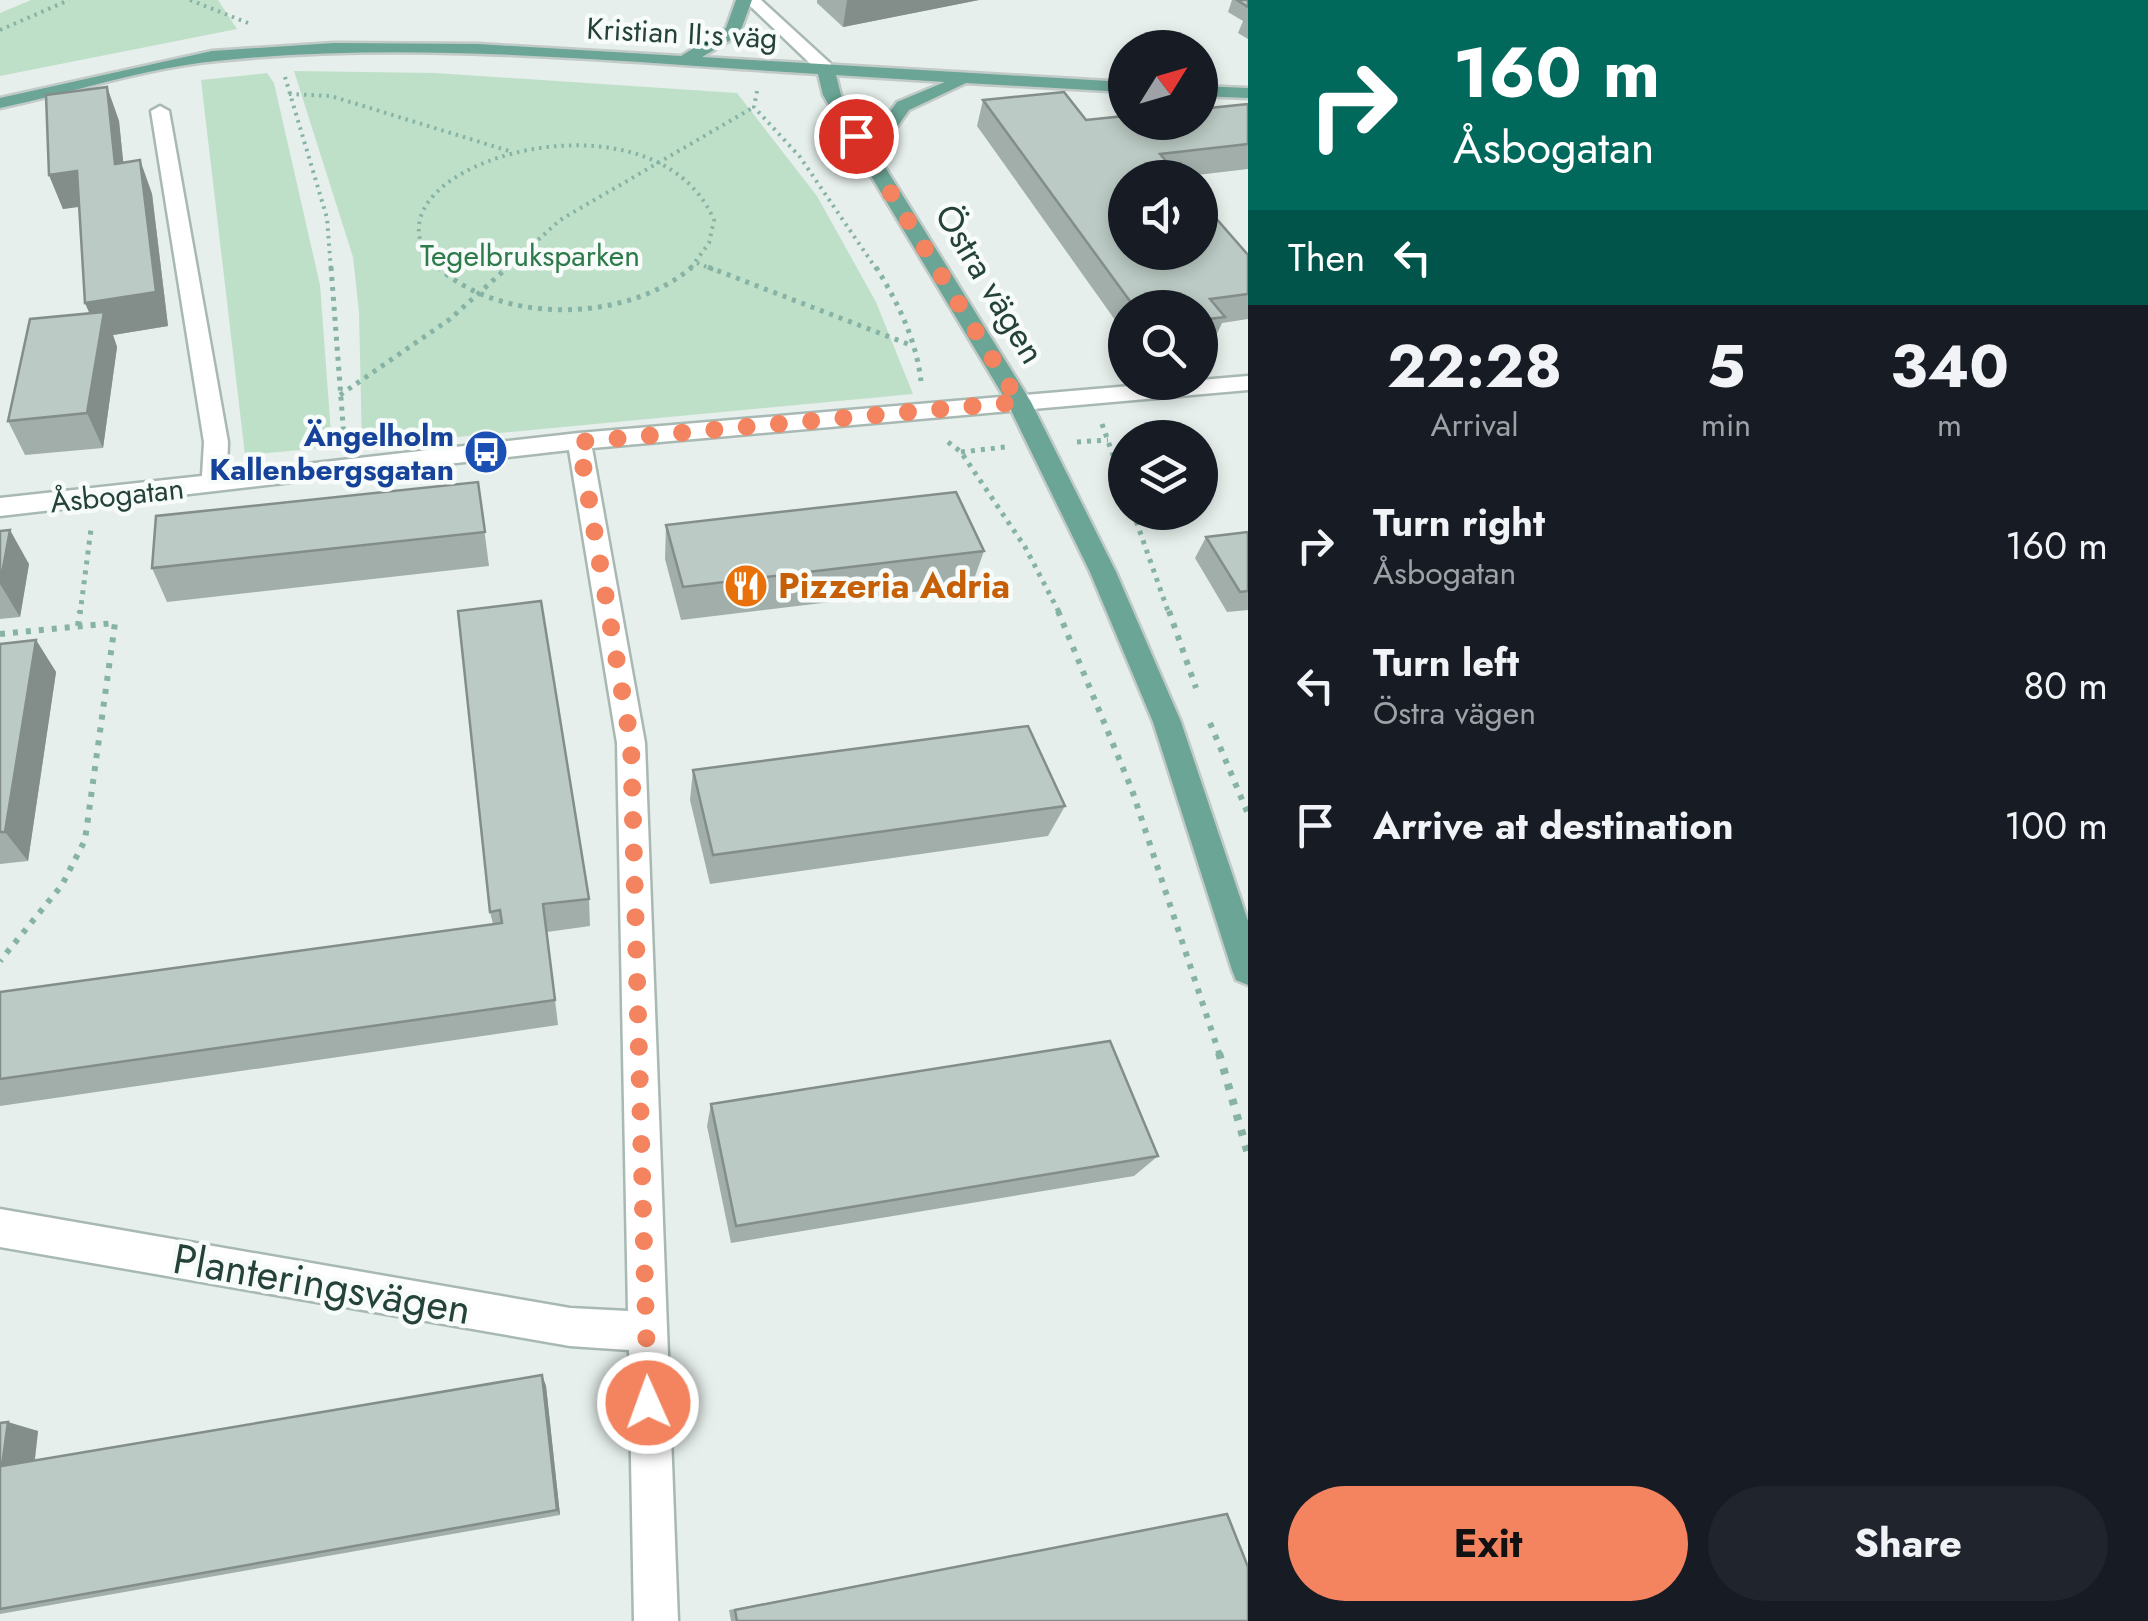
<!DOCTYPE html>
<meta charset="utf-8">
<style>
:root{--surface:#171b24;--page:#20242c;--text:#f1f3f6;--muted:#9ea1a6;--accent:#f4845f}
body{margin:0;font-family:Jost,sans-serif;background:var(--page);color:var(--text);height:100vh;display:flex;flex-direction:column;font-size:38px;white-space:nowrap}
*{box-sizing:border-box;margin:0}
p{font-size:32px;color:var(--muted)}
.icon{flex:none;width:55px;height:55px;fill:none;stroke:currentColor;stroke-width:2;stroke-linecap:round;stroke-linejoin:round}
.map{position:relative;flex:1;overflow:hidden}
.sheet{display:flex;flex-direction:column;background:var(--surface);width:900px}
.sheet>*{flex:none}
.top-card{background:#00695c;color:#fff;overflow:hidden}
.needle{width:65px;rotate:53deg}
.controls{position:absolute;left:1108px;top:30px;display:grid;gap:20px}
.controls a{display:grid;place-items:center;width:110px;height:110px;border-radius:50%;background:var(--surface);box-shadow:0 5px 15px #0003;font-size:50px}
.pin{position:absolute;display:grid;place-items:center;width:85px;height:85px;color:#fff;margin:-42px;border:5px solid #fff;border-radius:50%;box-shadow:0 2px 10px #0007}
.me{position:absolute;width:110px;margin:-55px;rotate:358deg;stroke-linejoin:round;filter:drop-shadow(0 0 8px #0008)}
.turn{display:flex;align-items:center;gap:35px;height:210px;padding:0 40px;font-size:45px}
.turn .icon{width:130px;height:130px;stroke-width:2.5}
.turn b{display:block;font-size:70px;line-height:85px}
.then{display:flex;align-items:center;height:95px;padding:0 40px;background:#0003;gap:20px;font-size:38px}
.eta{display:flex;justify-content:space-evenly;align-items:center;height:170px;text-align:center}
.eta b{font-size:60px;font-weight:700;line-height:70px}
.action{display:flex;gap:20px;margin-top:auto;padding:20px 40px}
.action a{flex:1;height:115px;border-radius:60px;background:var(--accent);color:#111;font-size:40px;font-weight:700;line-height:115px;text-align:center}
.action a+a{background:var(--page);color:var(--text)}
ul{padding:0;list-style:none}
li{display:flex;align-items:center;gap:30px;height:140px;padding:0 40px}
li div{flex:1}
li b{display:block;font-size:38px}
li em{font-style:normal}
main{display:flex;flex:1;min-height:0}
.map>svg:first-child{display:block}
.green{fill:#bfe0c8}
.lines{fill:none;stroke-linecap:round;stroke-linejoin:round}
.minor-casing{stroke:#a8b8b2;stroke-width:5}
.major-casing{stroke:#c2cac8;stroke-width:5}
.path-far3{stroke:#86b3a5;stroke-width:4;stroke-dasharray:2.5 5;stroke-linecap:butt}
.path-far2{stroke:#86b3a5;stroke-width:5;stroke-dasharray:4 6;stroke-linecap:butt}
.path-far1{stroke:#86b3a5;stroke-width:6;stroke-dasharray:5 8;stroke-linecap:butt}
.path{stroke:#86b3a5;stroke-width:8;stroke-dasharray:6 10;stroke-linecap:butt}
.minor{fill:#fff;fill-rule:evenodd}
.major{fill:#6aa596;fill-rule:evenodd}
.wall{fill:#a1aea9}
.shaded-wall{fill:#838d89}
.building{fill:#bbcac4;stroke:#838d89;stroke-width:2.5}
.route{stroke:#f4845f;stroke-width:18;stroke-dasharray:0 32.4}
.labels{text-anchor:middle;dominant-baseline:central;stroke-width:9;stroke-linejoin:round;paint-order:stroke}
.far-street-label{font-size:30px;fill:#24423a;stroke:#f7fbf9}
.far-park-label{font-size:30px;fill:#2d7a4b;stroke:#f7fbf9}
.far-transit-label{font-size:30px;font-weight:bold;fill:#164399;stroke:#f7fbf9;text-anchor:end}
.street-label{font-size:35px;fill:#24423a;stroke:#f7fbf9}
.food-label{font-size:35px;font-weight:bold;fill:#c56008;stroke:#f7fbf9;text-anchor:start}
.near-street-label{font-size:42px;fill:#24423a;stroke:#f7fbf9}
</style>
<main>
<div class="map">
<svg width="1248" height="1621" viewBox="0 0 1248 1621">
<rect width="100%" height="100%" fill="#e6efeb"/>
<g class="green">
<polygon points="31,0 218,0 237,29 0,76 0,13"/>
<polygon points="294,71 435,73 737,93 817,196 876,302 913,394 362,446 359,312 353,257"/>
<polygon points="267,73 274,83 320,285 332,447 245,455 201,80"/>
</g>
<g class="lines">
<defs>
<g id="minor">
<polygon points="744,0 761,0 831,64 831,72 819,72"/>
<polygon points="160,106 169,111 228,442 227,473 579,433 1248,376 1248,390 592,448 645,743 678,1621 634,1621 629,1350 570,1346 0,1247 0,1209 570,1308 628,1311 617,743 569,450 0,516 0,498 202,476 204,442 151,111"/>
</g>
<g id="major">
<path d="M736 0H752L739 35 702 57 1125 82V92L966 83 909 110 897 127 867 138 1031 402 1116 572 1181 722 1248 921V985L1236 980 1232 970 1153 722 1090 572 1007 402 847 136 823 95 818 74C618 62 416 40 216 61 144 68 71 93 0 108V98L212 51 334 43 478 44 681 56 726 28ZM836 75 945 82 897 102 885 119 860 128 841 95Z"/>
<polygon points="1200,86 1248,88 1248,98 1200,96"/>
</g>
</defs>
<use href="#minor" class="minor-casing"/>
<use href="#major" class="major-casing"/>
<g class="path-far3">
<polyline points="190,0 248,23"/>
<polyline points="0,30 69,0"/>
<polyline points="285,77 327,218 331,270"/>
<polyline points="757,91 754,107 800,157 877,270"/>
<polyline points="289,94 331,96 509,151"/>
<polyline points="697,263 714,270"/>
<path d="M440 270C335 172 651 73 714 220L709 243 689 270"/>
<polyline points="505,270 560,220 754,107"/>
</g>
<g class="path-far2">
<polyline points="331,267 344,438"/>
<path d="M438 267C501 325 627 323 692 267"/>
<polyline points="708,267 913,346"/>
<path d="M876 267C898 303 916 339 921 381"/>
<polyline points="340,395 450,319 508,267"/>
<polyline points="1102,424 1125,489"/>
<polyline points="948,442 961,452 1025,547 1060,614"/>
<polyline points="1077,442 1108,440"/>
<polyline points="961,452 1005,447"/>
<polyline points="1133,512 1169,614"/>
<polyline points="80,614 91,529"/>
</g>
<g class="path-far1">
<polyline points="1058,611 1132,790 1220,1056"/>
<polyline points="1169,611 1196,688"/>
<polyline points="78,626 80,611"/>
<polyline points="0,634 115,623 85,840 62,885 0,961"/>
<polyline points="1210,723 1248,814"/>
</g>
<polyline class="path" points="1219,1053 1248,1154"/>
<use href="#minor" class="minor"/>
<use href="#major" class="major"/>
</g>
<g class="wall">
<polygon points="817,0 979,0 843,27 817,3"/>
<polygon points="1232,0 1248,0 1248,39 1238,33 1243,21 1228,12"/>
<polygon points="107,87 119,121 123,162 140,160 152,194 168,326 113,335 117,347 103,448 25,455 8,421 90,314 85,303 79,207 63,209 49,175"/>
<polygon points="983,100 1086,120 1248,104 1248,169 1180,177 1248,255 1248,319 1222,323 1212,344 1200,346 1200,308 1125,308 1125,334 977,126"/>
<polygon points="478,482 489,566 167,602 152,568"/>
<polygon points="666,525 984,551 972,585 681,620 665,559"/>
<polygon points="0,531 29,564 20,617 0,619"/>
<polygon points="1248,532 1248,610 1227,612 1195,558 1206,537"/>
<polygon points="36,640 56,672 28,861 0,864 0,644"/>
<polygon points="693,770 1065,806 1048,836 710,884 690,800"/>
<polygon points="589,899 590,926 547,932 558,1025 0,1106 0,992 493,924 490,912"/>
<polygon points="711,1104 1158,1156 1134,1176 731,1243 707,1126"/>
<polygon points="542,1375 546,1386 560,1515 0,1614 0,1423 38,1431 35,1460"/>
<polygon points="1227,1514 1248,1621 731,1621 729,1610"/>
</g>
<g class="shaded-wall">
<polygon points="847,0 979,0 843,27"/>
<polygon points="107,87 119,121 127,198 115,164"/>
<polygon points="140,160 152,194 168,326 113,335 117,347 103,448 87,413 100,337 85,303"/>
<polygon points="77,171 90,205 63,209 49,175"/>
<polygon points="10,530 29,564 20,617 0,584"/>
<polygon points="36,640 56,672 28,861 5,832"/>
<polygon points="542,1375 546,1386 560,1515 557,1510"/>
<polygon points="8,1422 38,1431 33,1473 2,1466"/>
</g>
<g class="building">
<polygon points="1237,0 1248,0 1248,7"/>
<polygon points="107,87 115,164 140,160 156,292 85,303 77,171 49,175 46,95"/>
<polygon points="1064,92 1086,120 1125,116 1125,122 1200,122 1200,109 1248,104 1248,144 1160,154 1181,178 1125,178 1125,252 1200,252 1200,200 1248,255 1248,294 1210,299 1225,317 1200,320 1200,308 1135,308 983,100"/>
<polygon points="104,312 87,413 8,421 30,319"/>
<polygon points="478,482 485,532 152,568 156,516"/>
<polygon points="956,492 984,551 683,587 666,525"/>
<polygon points="10,530 0,584 0,531"/>
<polygon points="1248,532 1248,591 1240,592 1206,537"/>
<polygon points="541,601 589,899 543,904 555,1000 0,1079 0,992 502,923 500,910 490,912 458,611"/>
<polygon points="36,640 5,832 0,832 0,644"/>
<polygon points="1028,726 1065,806 713,855 693,770"/>
<polygon points="1110,1041 1158,1156 736,1226 711,1104"/>
<polygon points="542,1375 557,1510 0,1609 0,1423 8,1422 2,1466"/>
<polygon points="1227,1514 1248,1567 1248,1621 737,1621 735,1610"/>
</g>
<g class="lines">
<polyline class="route" points="648,1403 631,743 579,442 1019,402 856,136"/>
</g>
<defs>
<symbol id="bus-disc" viewBox="-11 -11 22 22"><circle r="9.5" fill="#1a4fb4" stroke="#f7fbf9"/><path d="M-5-6H5V4H4V6H2V4H-2V6H-4V4H-5ZM-3.5-4V0h7V-4ZM-3.5 1.2v1.5H-2V1.2ZM2 1.2v1.5H3.5V1.2Z" fill="#fff"/></symbol>
<symbol id="restaurant-disc" viewBox="-11 -11 22 22"><circle r="9.5" fill="#e8710a" stroke="#f7fbf9"/><path d="M-5-6h1v4h1v-4h1v4h1v-4h1v5L-1.5 .5V6h-2V.5L-5-1ZM5-6V6H3V1.5H1.5Q1.5-4 5-6Z" fill="#fff"/></symbol>
</defs>
<g fill-rule="evenodd">
<use href="#bus-disc" x="461" y="427" width="50" height="50"/>
<use href="#restaurant-disc" x="721" y="561" width="50" height="50"/>
</g>
<g class="labels">
<g class="far-street-label">
<text transform="translate(682 33) rotate(3)">Kristian II:s väg</text>
<text transform="translate(117 495) rotate(-6)">Åsbogatan</text>
</g>
<g class="far-park-label">
<text x="530" y="255">Tegelbruksparken</text>
</g>
<g class="far-transit-label">
<text x="454" y="435">Ängelholm<tspan x="454" dy="34">Kallenbergsgatan</tspan></text>
</g>
<g class="street-label">
<text transform="translate(990 284) rotate(59)">Östra vägen</text>
</g>
<g class="food-label">
<text x="778" y="586">Pizzeria Adria</text>
</g>
<g class="near-street-label">
<text transform="translate(322 1284) rotate(10)">Planteringsvägen</text>
</g>
</g>
</svg>
<div class="controls">
<a><svg class="needle" viewBox="-14 -14 28 28"><path d="M0-13l5 13h-10z" fill="#e53935"/><path d="M0 13l5-13h-10z" fill="#9ea1a6"/></svg></a>
<a><svg class="icon" aria-label="sound" viewBox="0 0 24 24"><path d="M4 9h4l5-4v14l-5-4H4zM17 9q2 3 0 6"/></svg></a>
<a><svg class="icon" aria-label="search" viewBox="0 0 24 24"><circle cx="10" cy="10" r="6"/><path d="M15 15l6 6"/></svg></a>
<a><svg class="icon" aria-label="layers" viewBox="0 0 24 24"><path d="M12 4l9 5-9 5-9-5zM3 14l9 5 9-5"/></svg></a>
</div>
<div class="pin" style="left:856px;top:136px;background:#d93025"><svg class="icon" aria-label="arrive" viewBox="0 0 24 24"><path d="M6 21V4h12l-3 4 3 4H6"/></svg></div>
<svg class="me" style="left:648px;top:1403px" viewBox="-20 -20 40 40"><circle r="17" fill="#f4845f" stroke="#fff" stroke-width="3"/><path d="M0-11L8 9 0 5-8 9z" fill="#fff"/></svg>
</div>
<section class="sheet">
<div class="top-card">
<div class="turn"><svg class="icon" aria-label="right" viewBox="0 0 24 24"><path d="M7 20v-9h11M14 6l5 5-5 5"/></svg><div><b>160 m</b>Åsbogatan</div></div>
<div class="then">Then<svg class="icon" aria-label="left" viewBox="0 0 24 24"><path d="M17 20v-9H6M10 6l-5 5 5 5"/></svg></div>
</div>
<div class="eta">
<div><b>22:28</b><p>Arrival</p></div>
<div><b>5</b><p>min</p></div>
<div><b>340</b><p>m</p></div>
</div>
<ul>
<li><svg class="icon" aria-label="right" viewBox="0 0 24 24"><path d="M7 20v-9h11M14 6l5 5-5 5"/></svg><div><b>Turn right</b><p>Åsbogatan</p></div><em>160 m</em></li>
<li><svg class="icon" aria-label="left" viewBox="0 0 24 24"><path d="M17 20v-9H6M10 6l-5 5 5 5"/></svg><div><b>Turn left</b><p>Östra vägen</p></div><em>80 m</em></li>
<li><svg class="icon" aria-label="arrive" viewBox="0 0 24 24"><path d="M6 21V4h12l-3 4 3 4H6"/></svg><div><b>Arrive at destination</b></div><em>100 m</em></li>
</ul>
<div class="action"><a>Exit</a><a>Share</a></div>
</section>
</main>
